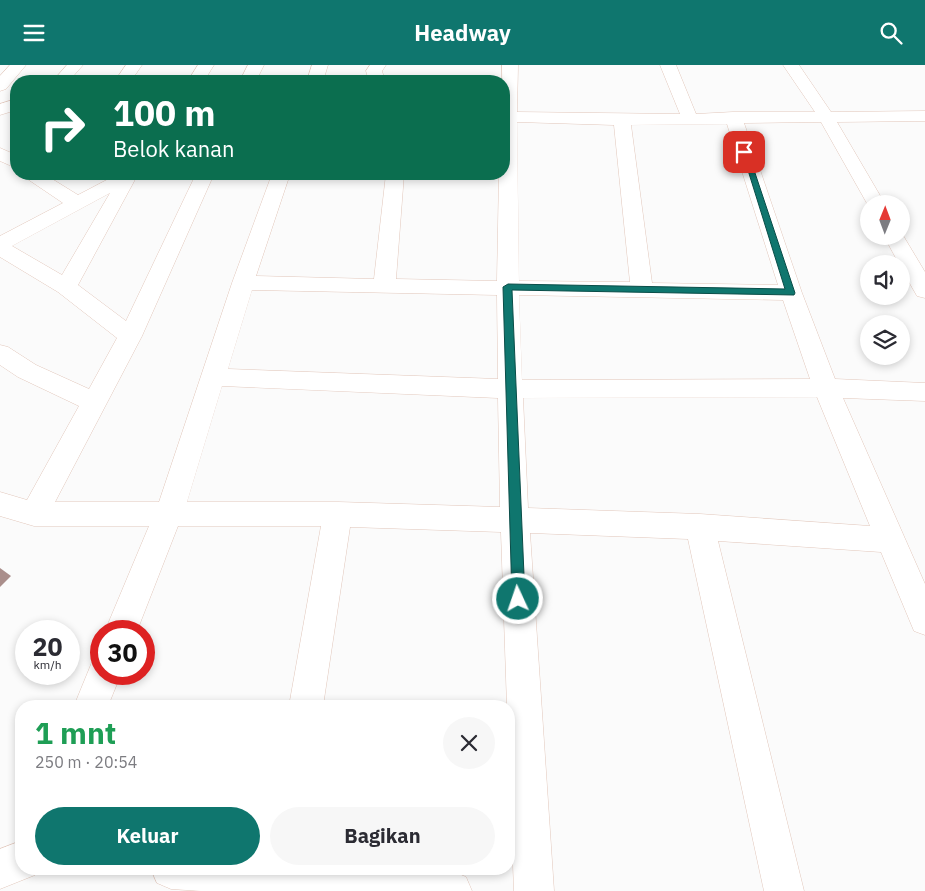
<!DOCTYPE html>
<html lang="id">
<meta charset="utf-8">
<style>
:root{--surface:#fff;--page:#f7f7f7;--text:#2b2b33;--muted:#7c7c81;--accent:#0f766e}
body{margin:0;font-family:"IBM Plex Sans",sans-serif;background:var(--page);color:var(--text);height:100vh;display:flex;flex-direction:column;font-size:19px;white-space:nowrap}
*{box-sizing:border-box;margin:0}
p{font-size:16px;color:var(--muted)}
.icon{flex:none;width:28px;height:28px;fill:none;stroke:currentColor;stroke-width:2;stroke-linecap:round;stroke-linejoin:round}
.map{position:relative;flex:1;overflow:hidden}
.sheet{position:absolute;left:15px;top:635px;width:500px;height:175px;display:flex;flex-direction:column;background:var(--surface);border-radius:20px;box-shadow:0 2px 8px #0003}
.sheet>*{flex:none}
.top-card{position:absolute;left:10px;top:10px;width:500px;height:105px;border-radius:20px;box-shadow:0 2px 8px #0003;background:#0b6e4f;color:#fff;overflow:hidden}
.needle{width:32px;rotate:1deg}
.controls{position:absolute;left:860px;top:130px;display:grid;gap:10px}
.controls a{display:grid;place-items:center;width:50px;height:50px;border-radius:50%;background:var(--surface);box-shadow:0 2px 8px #0003;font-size:25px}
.speed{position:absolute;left:15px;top:555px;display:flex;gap:10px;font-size:25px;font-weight:700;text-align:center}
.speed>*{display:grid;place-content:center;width:65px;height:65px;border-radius:50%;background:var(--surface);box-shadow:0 2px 8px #0003;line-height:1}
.speed small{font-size:12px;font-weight:400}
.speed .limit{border:8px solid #d22;background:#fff;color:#111}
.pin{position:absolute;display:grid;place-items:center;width:42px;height:42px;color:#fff;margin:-21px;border-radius:10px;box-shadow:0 2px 8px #0006}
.me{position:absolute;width:55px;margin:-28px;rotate:357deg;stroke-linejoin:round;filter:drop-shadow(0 0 4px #0008)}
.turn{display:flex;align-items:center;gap:18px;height:105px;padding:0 20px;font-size:22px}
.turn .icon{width:65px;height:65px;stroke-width:2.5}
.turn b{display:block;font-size:35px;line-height:42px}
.round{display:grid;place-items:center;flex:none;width:52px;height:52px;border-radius:26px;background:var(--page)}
.overview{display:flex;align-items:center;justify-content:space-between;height:85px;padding:0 20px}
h1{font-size:30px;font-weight:800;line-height:38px;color:#1e9e55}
.button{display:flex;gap:10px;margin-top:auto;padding:10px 20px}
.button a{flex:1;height:58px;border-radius:30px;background:var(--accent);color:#fff;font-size:20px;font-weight:800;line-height:58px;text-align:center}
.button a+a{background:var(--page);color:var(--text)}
header{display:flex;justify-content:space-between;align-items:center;height:65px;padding:0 20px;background:var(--accent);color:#fff;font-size:22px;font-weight:800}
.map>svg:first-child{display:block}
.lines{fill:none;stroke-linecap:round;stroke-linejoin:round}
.minor-casing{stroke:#e2c7bb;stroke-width:1}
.minor{fill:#fff;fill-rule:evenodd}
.shaded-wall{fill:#aa8e8b}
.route{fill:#0f766e;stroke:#0a4d48}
</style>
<header><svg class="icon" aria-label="menu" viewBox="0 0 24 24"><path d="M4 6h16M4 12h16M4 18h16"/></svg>Headway<svg class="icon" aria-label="search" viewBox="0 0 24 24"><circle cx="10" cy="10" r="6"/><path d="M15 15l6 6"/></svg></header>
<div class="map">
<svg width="925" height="826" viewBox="0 0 925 826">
<rect width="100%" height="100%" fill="#fbfbfb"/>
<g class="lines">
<defs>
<g id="minor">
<polygon points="10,0 26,0 6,24 0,26 0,11"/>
<polygon points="67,0 83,0 69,16 53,16"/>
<polygon points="126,0 142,0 131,16 115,16"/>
<polygon points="198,0 214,0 204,16 188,16"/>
<polygon points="248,0 264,0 256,16 240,16"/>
<polygon points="312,0 328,0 323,16 307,16"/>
<polygon points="370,0 386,0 382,6 385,16 369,16 366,6"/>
<path d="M502 0H518L517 47 680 49 660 0H676L696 49 733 47H815L783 0H799L831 47 925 46V56L837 57 885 139H869V142L821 57 744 58 802 228 835 314 925 318V336L843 333 925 519V570L914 566 881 487 718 476 804 826H764L688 474 530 468 554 826H514L509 694V641H507L501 467 350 462 323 641H289L321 461H178L137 566H105L149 461H34L0 451V427L27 435 79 341 18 312 0 300V280L8 282 36 300 89 324 117 273 58 227 0 192V171L63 138 26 113 23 109H44L78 130 118 109H138L78 220 126 256 196 109H214L142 271 55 437H159L232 218 272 109H290L256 211 374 214 386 109H404L396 214 497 216 499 109H504ZM517 57 614 60 630 217 519 216ZM727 59 778 220 652 218 631 60ZM110 128 62 210 12 181ZM252 225 497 230 498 314 228 304ZM519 230 783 235 810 314 522 315ZM222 321 498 333 500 442 338 437H187ZM817 332 870 461 700 449 528 443 523 333Z"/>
<polygon points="16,34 16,45 0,50 0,39"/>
<polygon points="0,83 16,90 16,103 0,96"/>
<polygon points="901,167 925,207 925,233 917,231 901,203 901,199 899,199 884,171 901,171"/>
<polygon points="101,593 101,609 121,609 108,641 74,641 92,597"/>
<polygon points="21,776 21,804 37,804 35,810 0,824 0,784"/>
<polygon points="151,804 422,804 452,806 466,812 472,826 201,826 171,824 157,818"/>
</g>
</defs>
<use href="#minor" class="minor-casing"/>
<use href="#minor" class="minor"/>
</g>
<polygon class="shaded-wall" points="0,503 11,511 0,522"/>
<polygon class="route" points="742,86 748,87 795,228 794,230 512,225 525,534 523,539 518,540 514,539 512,534 503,222 508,219 785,224"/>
</svg>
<div class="controls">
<a><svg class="needle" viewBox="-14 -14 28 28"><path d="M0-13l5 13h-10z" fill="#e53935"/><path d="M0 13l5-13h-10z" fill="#7c7c81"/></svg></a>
<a><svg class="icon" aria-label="sound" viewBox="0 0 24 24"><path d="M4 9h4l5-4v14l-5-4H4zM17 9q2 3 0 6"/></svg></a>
<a><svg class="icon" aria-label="layers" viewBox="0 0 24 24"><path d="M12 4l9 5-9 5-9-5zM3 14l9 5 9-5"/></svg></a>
</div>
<div class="speed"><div>20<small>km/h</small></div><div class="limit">30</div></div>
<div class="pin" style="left:744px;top:87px;background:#d93025"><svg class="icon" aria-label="arrive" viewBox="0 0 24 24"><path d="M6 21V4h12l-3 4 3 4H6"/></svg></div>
<svg class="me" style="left:518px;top:534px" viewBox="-20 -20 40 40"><circle r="17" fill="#0f766e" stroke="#fff" stroke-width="3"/><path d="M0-11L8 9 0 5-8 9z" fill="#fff"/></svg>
<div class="top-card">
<div class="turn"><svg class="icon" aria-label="right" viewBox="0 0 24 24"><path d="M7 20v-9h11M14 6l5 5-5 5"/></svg><div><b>100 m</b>Belok kanan</div></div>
</div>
<section class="sheet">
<div class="overview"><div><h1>1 mnt</h1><p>250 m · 20:54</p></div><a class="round"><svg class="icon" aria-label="close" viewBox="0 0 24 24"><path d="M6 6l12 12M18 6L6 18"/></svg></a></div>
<div class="button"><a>Keluar</a><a>Bagikan</a></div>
</section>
</div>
